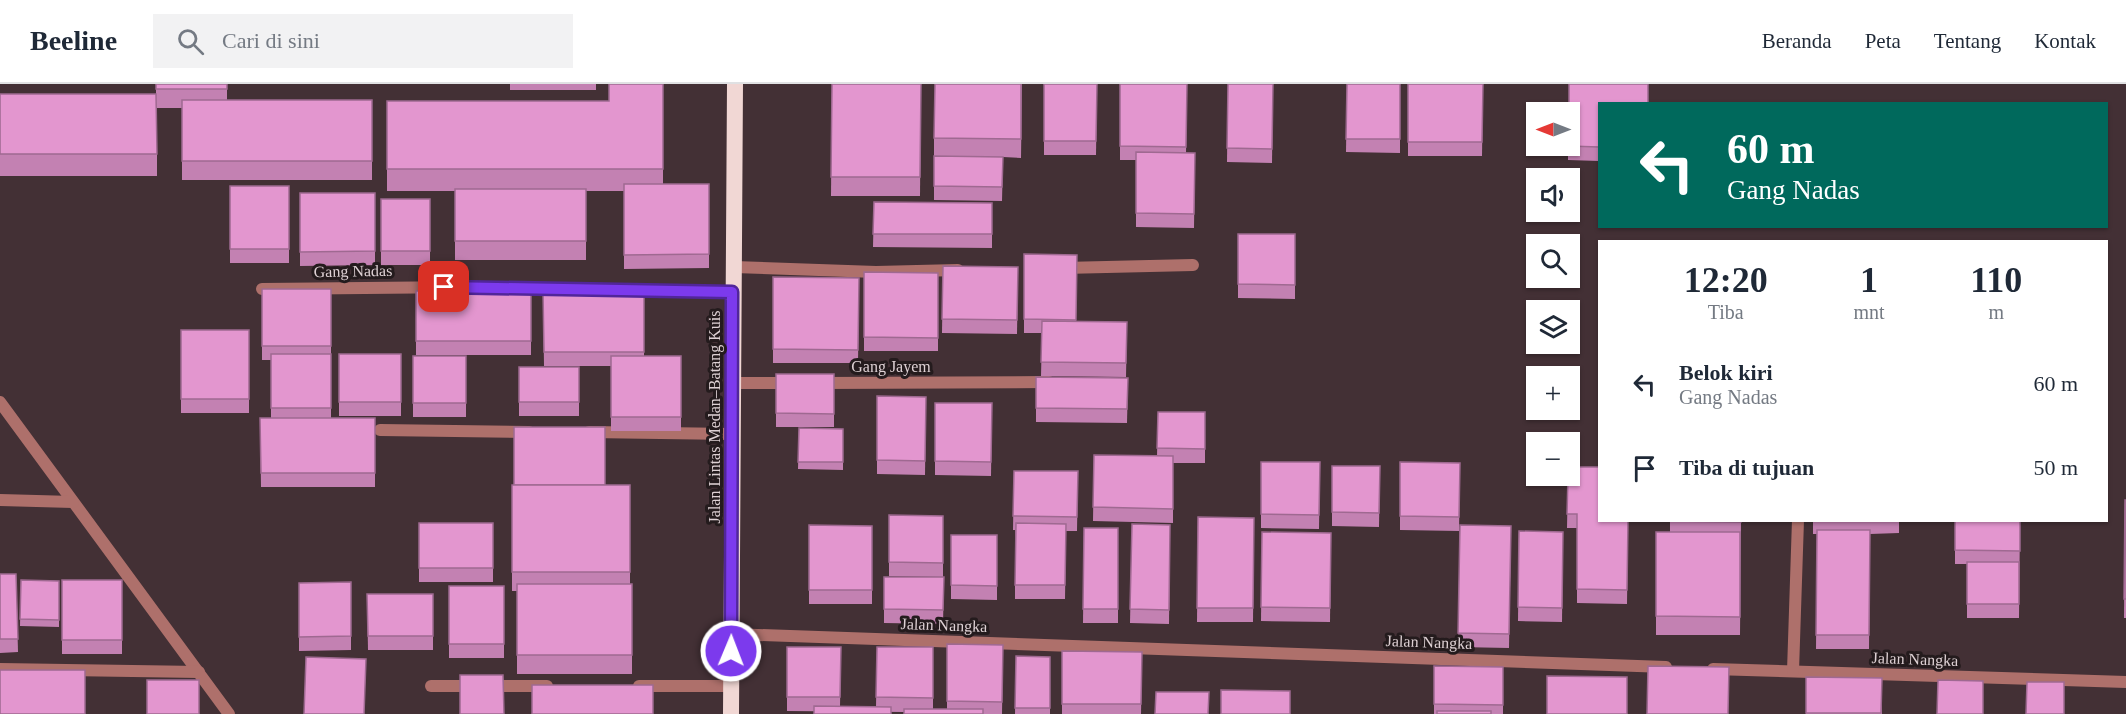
<!DOCTYPE html>
<html lang="id">
<meta charset="utf-8">
<style>
:root{--surface:#fff;--page:#f2f2f3;--text:#1f2937;--muted:#747a83;--line:#e0e1e3}
body{margin:0;font-family:"Times New Roman",serif;background:var(--page);color:var(--text);height:100vh;display:flex;flex-direction:column;font-size:22px;white-space:nowrap}
*{box-sizing:border-box;margin:0}
p{font-size:20px;color:var(--muted)}
.icon{flex:none;width:33px;height:33px;fill:none;stroke:currentColor;stroke-width:2;stroke-linecap:round;stroke-linejoin:round}
.map{position:relative;flex:1;overflow:hidden}
.drawer{position:absolute;left:1598px;top:156px;width:510px;height:282px;display:flex;flex-direction:column;background:var(--surface);border-radius:0px;box-shadow:0 2px 4px #0004}
.drawer>*{flex:none}
.hud{position:absolute;left:1598px;top:18px;width:510px;height:126px;border-radius:0px;box-shadow:0 2px 4px #0004;background:#00695c;color:#fff;overflow:hidden}
.needle{width:39px;rotate:270deg}
.controls{position:absolute;left:1526px;top:18px;display:grid;gap:12px}
.controls a{display:grid;place-items:center;width:54px;height:54px;border-radius:0px;background:var(--surface);box-shadow:0 2px 4px #0004;font-size:30px}
.pin{position:absolute;display:grid;place-items:center;width:51px;height:51px;color:#fff;margin:-26px;border-radius:12px;box-shadow:0 3px 9px #0006}
.me{position:absolute;width:66px;margin:-33px;rotate:1deg;stroke-linejoin:round;filter:drop-shadow(0 0 4px #0008)}
.turn{display:flex;align-items:center;gap:21px;height:126px;padding:0 30px;font-size:27px}
.turn .icon{width:78px;height:78px;stroke-width:2.5}
.turn b{display:block;font-size:42px;line-height:51px}
.eta{display:flex;justify-content:space-evenly;align-items:center;height:102px;text-align:center}
.eta b{font-size:36px;font-weight:700;line-height:42px}
ul{padding:0;list-style:none}
li{display:flex;align-items:center;gap:18px;height:84px;padding:0 30px}
li div{flex:1}
li b{display:block;font-size:22px}
li em{font-style:normal}
header{display:flex;align-items:center;gap:36px;box-sizing:border-box;height:84px;padding:0 30px;background:var(--surface);border-bottom:2px solid var(--line)}
header strong{font-size:28px}
nav{display:flex;gap:33px;margin-inline-start:auto;font-size:21px}
.search{width:420px;height:54px;background:var(--page);display:flex;align-items:center;gap:15px;box-sizing:border-box;padding:0 21px;border-radius:0px;color:var(--muted);font-size:22px}
.map>svg:first-child{display:block}
.lines{fill:none;stroke-linecap:round;stroke-linejoin:round}
.minor{stroke:#ae706b;stroke-width:12}
.trunk{stroke:#f1d7d4;stroke-width:16}
.wall{fill:#c381b2}
.building{fill:#e396cf;stroke:#9f6991;stroke-width:1.5}
.route-casing{stroke:#51269a;stroke-width:15}
.route{stroke:#7c3aed;stroke-width:10}
.labels{text-anchor:middle;dominant-baseline:central;stroke-width:6;stroke-linejoin:round;paint-order:stroke}
.street-label{font-size:16px;fill:#ded1d4;stroke:#241b1d}
</style>
<header>
<strong>Beeline</strong>
<div class="search"><svg class="icon" aria-label="search" viewBox="0 0 24 24"><circle cx="10" cy="10" r="6"/><path d="M15 15l6 6"/></svg>Cari di sini</div>
<nav><a>Beranda</a><a>Peta</a><a>Tentang</a><a>Kontak</a></nav>
</header>
<div class="map">
<svg width="2126" height="630" viewBox="0 0 2126 630">
<rect width="100%" height="100%" fill="#433035"/>
<g class="lines">
<g class="minor">
<polyline points="734,183 876,188 958,186"/>
<polyline points="1063,184 1193,181"/>
<polyline points="262,205 467,203 732,208"/>
<polyline points="732,299 793,299"/>
<polyline points="819,299 1049,298"/>
<polyline points="0,318 229,630"/>
<polyline points="380,346 529,348"/>
<polyline points="589,348 732,350"/>
<polyline points="0,416 73,418"/>
<polyline points="732,550 1666,583"/>
<polyline points="0,585 199,588"/>
<polyline points="1713,585 2126,598"/>
<polyline points="1793,587 1798,436"/>
<polyline points="431,602 547,602"/>
<polyline points="639,602 731,602"/>
</g>
<polyline class="trunk" points="731,630 735,0"/>
</g>
<g class="wall">
<polygon points="156,0 227,0 227,16 372,16 372,96 182,96 182,24 157,24 157,92 0,92 0,10 156,10"/>
<rect x="510" y="0" width="86" height="6"/>
<polygon points="663,0 663,100 709,100 709,184 624,185 624,107 586,107 586,176 455,176 455,107 387,107 387,17 609,17"/>
<polygon points="832,0 921,0 920,112 831,112"/>
<polygon points="1022,0 1021,74 1003,73 1002,117 934,116 934,54"/>
<polygon points="1044,0 1097,0 1096,71 1044,71"/>
<polygon points="1120,0 1187,0 1186,69 1195,69 1194,144 1136,143 1136,76 1120,76"/>
<polygon points="1228,0 1273,0 1272,79 1227,78"/>
<polygon points="1347,0 1400,0 1400,69 1346,68"/>
<polygon points="1408,0 1483,0 1482,72 1408,72"/>
<polygon points="1599,20 1599,77 1568,76 1568,62"/>
<rect x="230" y="102" width="59" height="77"/>
<polygon points="300,109 375,109 375,181 300,182"/>
<rect x="381" y="115" width="49" height="66"/>
<polygon points="874,118 992,119 992,164 873,163"/>
<polygon points="1238,150 1295,150 1295,215 1238,214"/>
<polygon points="1024,170 1077,171 1076,237 1127,238 1126,293 1041,292 1042,249 1024,249"/>
<polygon points="943,182 1018,183 1017,250 942,249"/>
<polygon points="864,188 938,189 938,267 864,267"/>
<polygon points="773,193 859,194 858,279 773,279"/>
<polygon points="262,205 331,205 331,334 375,334 375,403 261,403 260,334 271,334 271,276 262,276"/>
<polygon points="531,206 531,271 416,271 416,207"/>
<polygon points="644,206 644,272 681,272 681,347 611,347 611,282 544,282 543,207"/>
<rect x="181" y="246" width="68" height="83"/>
<rect x="339" y="270" width="62" height="62"/>
<rect x="413" y="272" width="53" height="61"/>
<rect x="519" y="283" width="60" height="49"/>
<rect x="776" y="290" width="58" height="53"/>
<polygon points="1036,293 1128,294 1127,339 1036,338"/>
<polygon points="877,312 926,313 925,391 877,390"/>
<polygon points="935,319 992,319 991,392 935,391"/>
<polygon points="1158,328 1205,328 1205,379 1173,379 1173,439 1093,437 1094,371 1157,372"/>
<polygon points="799,344 843,345 843,386 798,385"/>
<polygon points="1261,378 1320,378 1319,445 1261,444"/>
<polygon points="1400,378 1460,379 1459,447 1400,446"/>
<polygon points="1332,382 1380,382 1379,443 1332,442"/>
<polygon points="1014,387 1078,387 1077,447 1066,447 1065,515 1015,515 1015,446 1013,446"/>
<polygon points="1568,392 1599,436 1628,436 1627,520 1577,519 1577,444 1567,444"/>
<polygon points="512,401 630,401 630,500 632,500 632,590 517,590 517,507 512,507"/>
<polygon points="2125,416 2126,416 2126,534 2124,534"/>
<polygon points="889,431 943,432 943,493 889,492"/>
<polygon points="1198,433 1254,434 1253,538 1197,538"/>
<polygon points="1670,436 1741,436 1740,551 1656,551 1656,448 1670,448"/>
<polygon points="1813,436 1899,436 1899,449 1870,450 1869,565 1816,565 1817,450 1813,450"/>
<polygon points="1955,436 2020,436 2019,534 1967,534 1967,480 1955,480"/>
<rect x="419" y="439" width="74" height="59"/>
<polygon points="1132,440 1170,441 1169,540 1130,539"/>
<polygon points="809,441 872,442 872,520 809,520"/>
<polygon points="1460,441 1511,442 1509,564 1458,563"/>
<polygon points="1084,444 1118,444 1118,539 1083,539"/>
<polygon points="1519,447 1563,448 1562,538 1518,537"/>
<polygon points="1262,448 1331,449 1330,538 1261,537"/>
<polygon points="951,451 997,451 997,516 951,515"/>
<polygon points="0,490 16,490 18,568 0,569"/>
<polygon points="884,493 944,493 943,540 884,539"/>
<polygon points="21,496 59,497 59,543 20,542"/>
<rect x="62" y="496" width="60" height="74"/>
<polygon points="351,498 351,566 299,567 299,499"/>
<rect x="449" y="502" width="55" height="72"/>
<polygon points="367,510 433,510 433,566 368,566"/>
<polygon points="947,560 1003,561 1002,630 904,630 904,628 787,627 787,563 841,563 840,623 876,623 877,563 933,563 933,625 947,625"/>
<polygon points="1062,567 1142,568 1141,630 1062,630"/>
<polygon points="1016,572 1050,573 1050,630 1015,630"/>
<polygon points="1434,582 1503,583 1503,630 1434,630"/>
<polygon points="1806,593 1882,594 1882,630 1806,630"/>
</g>
<g class="building">
<rect x="156" y="0" width="71" height="5"/>
<polygon points="609,0 663,0 663,85 387,85 387,17 609,17"/>
<polygon points="832,0 921,0 920,93 831,93"/>
<polygon points="935,0 1021,0 1021,55 934,54"/>
<polygon points="1044,0 1097,0 1096,57 1044,57"/>
<polygon points="1120,0 1187,0 1186,63 1120,62"/>
<polygon points="1228,0 1273,0 1272,65 1227,64"/>
<polygon points="1347,0 1400,0 1400,55 1346,55"/>
<polygon points="1408,0 1483,0 1482,58 1408,58"/>
<polygon points="1569,0 1648,0 1648,20 1599,20 1599,63 1568,62 1569,62"/>
<polygon points="0,10 156,10 157,70 0,70"/>
<rect x="182" y="16" width="190" height="61"/>
<polygon points="1136,68 1195,69 1194,130 1136,129"/>
<polygon points="934,72 1003,73 1002,103 934,102"/>
<polygon points="624,100 709,100 709,170 624,171"/>
<rect x="230" y="102" width="59" height="63"/>
<rect x="455" y="105" width="131" height="52"/>
<polygon points="300,109 375,109 375,167 300,168"/>
<rect x="381" y="115" width="49" height="52"/>
<polygon points="874,118 992,119 992,150 873,150"/>
<polygon points="1238,150 1295,150 1295,201 1238,200"/>
<polygon points="1024,170 1077,171 1076,236 1024,235"/>
<polygon points="943,182 1018,183 1017,236 942,235"/>
<polygon points="864,188 938,189 938,254 864,253"/>
<polygon points="773,193 859,194 858,266 773,265"/>
<rect x="262" y="205" width="69" height="57"/>
<polygon points="531,206 531,257 416,257 416,207"/>
<polygon points="644,206 644,268 544,268 543,207"/>
<polygon points="1042,237 1127,238 1126,279 1041,278"/>
<rect x="181" y="246" width="68" height="69"/>
<rect x="271" y="270" width="60" height="54"/>
<rect x="339" y="270" width="62" height="48"/>
<rect x="413" y="272" width="53" height="47"/>
<rect x="611" y="272" width="70" height="61"/>
<rect x="519" y="283" width="60" height="35"/>
<polygon points="776,290 834,290 834,330 776,329"/>
<polygon points="1036,293 1128,294 1127,325 1036,324"/>
<polygon points="877,312 926,313 925,377 877,376"/>
<polygon points="935,319 992,319 991,378 935,377"/>
<polygon points="1158,328 1205,328 1205,365 1157,364"/>
<polygon points="260,334 375,334 375,389 261,389"/>
<rect x="514" y="343" width="91" height="58"/>
<polygon points="799,344 843,345 843,378 798,378"/>
<polygon points="1094,371 1173,372 1173,425 1093,423"/>
<polygon points="1261,378 1320,378 1319,431 1261,430"/>
<polygon points="1400,378 1460,379 1459,433 1400,432"/>
<polygon points="1332,382 1380,382 1379,429 1332,428"/>
<polygon points="1569,383 1599,383 1599,436 1628,436 1627,506 1577,505 1577,430 1567,430 1568,392 1569,392"/>
<polygon points="1014,387 1078,387 1077,433 1013,432"/>
<rect x="512" y="401" width="118" height="87"/>
<polygon points="2125,416 2126,416 2126,515 2124,515"/>
<polygon points="889,431 943,432 943,479 889,478"/>
<polygon points="1198,433 1254,434 1253,524 1197,524"/>
<polygon points="1670,436 1741,436 1741,438 1670,437"/>
<polygon points="1955,436 2020,436 2020,467 1955,466"/>
<rect x="419" y="439" width="74" height="45"/>
<polygon points="1016,439 1066,440 1065,501 1015,501"/>
<polygon points="1132,440 1170,441 1169,526 1130,525"/>
<polygon points="809,441 872,442 872,506 809,506"/>
<polygon points="1460,441 1511,442 1509,550 1458,549"/>
<polygon points="1084,444 1118,444 1118,525 1083,525"/>
<polygon points="1817,446 1870,446 1869,551 1816,551"/>
<polygon points="1519,447 1563,448 1562,524 1518,523"/>
<polygon points="1262,448 1331,449 1330,524 1261,523"/>
<polygon points="1656,448 1740,448 1740,533 1656,532"/>
<polygon points="951,451 997,451 997,502 951,501"/>
<rect x="1967" y="478" width="52" height="42"/>
<polygon points="0,490 16,490 18,555 0,555"/>
<polygon points="884,493 944,493 943,526 884,525"/>
<polygon points="21,496 59,497 59,536 20,535"/>
<rect x="62" y="496" width="60" height="60"/>
<polygon points="351,498 351,552 299,553 299,499"/>
<rect x="517" y="500" width="115" height="71"/>
<rect x="449" y="502" width="55" height="58"/>
<polygon points="367,510 433,510 433,552 368,552"/>
<polygon points="947,560 1003,561 1002,618 947,617"/>
<polygon points="787,563 841,563 840,613 787,613"/>
<polygon points="877,563 933,563 933,614 876,613"/>
<polygon points="1062,567 1142,568 1141,620 1062,620"/>
<polygon points="1016,572 1050,573 1050,624 1015,624"/>
<polygon points="306,573 366,575 364,630 304,630"/>
<polygon points="1434,582 1503,583 1503,621 1434,620"/>
<polygon points="1648,582 1729,583 1728,630 1647,630"/>
<rect x="0" y="586" width="85" height="44"/>
<polygon points="460,591 503,591 504,630 460,630"/>
<polygon points="1547,592 1627,593 1627,630 1547,630"/>
<polygon points="1806,593 1882,594 1881,629 1806,629"/>
<rect x="147" y="596" width="52" height="34"/>
<polygon points="1938,596 1983,597 1983,630 1937,630"/>
<polygon points="2027,598 2064,598 2064,630 2026,630"/>
<rect x="532" y="601" width="121" height="29"/>
<polygon points="1221,606 1290,607 1290,630 1221,630"/>
<polygon points="1156,608 1209,608 1208,630 1155,630"/>
<polygon points="814,622 891,623 891,630 814,630"/>
<rect x="904" y="625" width="79" height="5"/>
<rect x="1437" y="627" width="54" height="3"/>
</g>
<g class="lines">
<defs>
<polyline id="route" points="444,203 732,208 731,567"/>
</defs>
<use href="#route" class="route-casing"/>
<use href="#route" class="route"/>
</g>
<g class="labels">
<g class="street-label">
<text transform="translate(353 187) rotate(-1)">Gang Nadas</text>
<text x="891" y="282">Gang Jayem</text>
<text transform="translate(714 333) rotate(-90)">Jalan Lintas Medan–Batang Kuis</text>
<text transform="translate(944 541) rotate(2)">Jalan Nangka</text>
<text transform="translate(1429 558) rotate(2)">Jalan Nangka</text>
<text transform="translate(1915 575) rotate(2)">Jalan Nangka</text>
</g>
</g>
</svg>
<div class="controls">
<a><svg class="needle" viewBox="-14 -14 28 28"><path d="M0-13l5 13h-10z" fill="#e53935"/><path d="M0 13l5-13h-10z" fill="#747a83"/></svg></a>
<a><svg class="icon" aria-label="sound" viewBox="0 0 24 24"><path d="M4 9h4l5-4v14l-5-4H4zM17 9q2 3 0 6"/></svg></a>
<a><svg class="icon" aria-label="search" viewBox="0 0 24 24"><circle cx="10" cy="10" r="6"/><path d="M15 15l6 6"/></svg></a>
<a><svg class="icon" aria-label="layers" viewBox="0 0 24 24"><path d="M12 4l9 5-9 5-9-5zM3 14l9 5 9-5"/></svg></a>
<a>+</a>
<a>−</a>
</div>
<div class="pin" style="left:444px;top:203px;background:#d93025"><svg class="icon" aria-label="arrive" viewBox="0 0 24 24"><path d="M6 21V4h12l-3 4 3 4H6"/></svg></div>
<svg class="me" style="left:731px;top:567px" viewBox="-20 -20 40 40"><circle r="17" fill="#7c3aed" stroke="#fff" stroke-width="3"/><path d="M0-11L8 9 0 5-8 9z" fill="#fff"/></svg>
<div class="hud">
<div class="turn"><svg class="icon" aria-label="left" viewBox="0 0 24 24"><path d="M17 20v-9H6M10 6l-5 5 5 5"/></svg><div><b>60 m</b>Gang Nadas</div></div>
</div>
<section class="drawer">
<div class="eta">
<div><b>12:20</b><p>Tiba</p></div>
<div><b>1</b><p>mnt</p></div>
<div><b>110</b><p>m</p></div>
</div>
<ul>
<li><svg class="icon" aria-label="left" viewBox="0 0 24 24"><path d="M17 20v-9H6M10 6l-5 5 5 5"/></svg><div><b>Belok kiri</b><p>Gang Nadas</p></div><em>60 m</em></li>
<li><svg class="icon" aria-label="arrive" viewBox="0 0 24 24"><path d="M6 21V4h12l-3 4 3 4H6"/></svg><div><b>Tiba di tujuan</b></div><em>50 m</em></li>
</ul>
</section>
</div>
